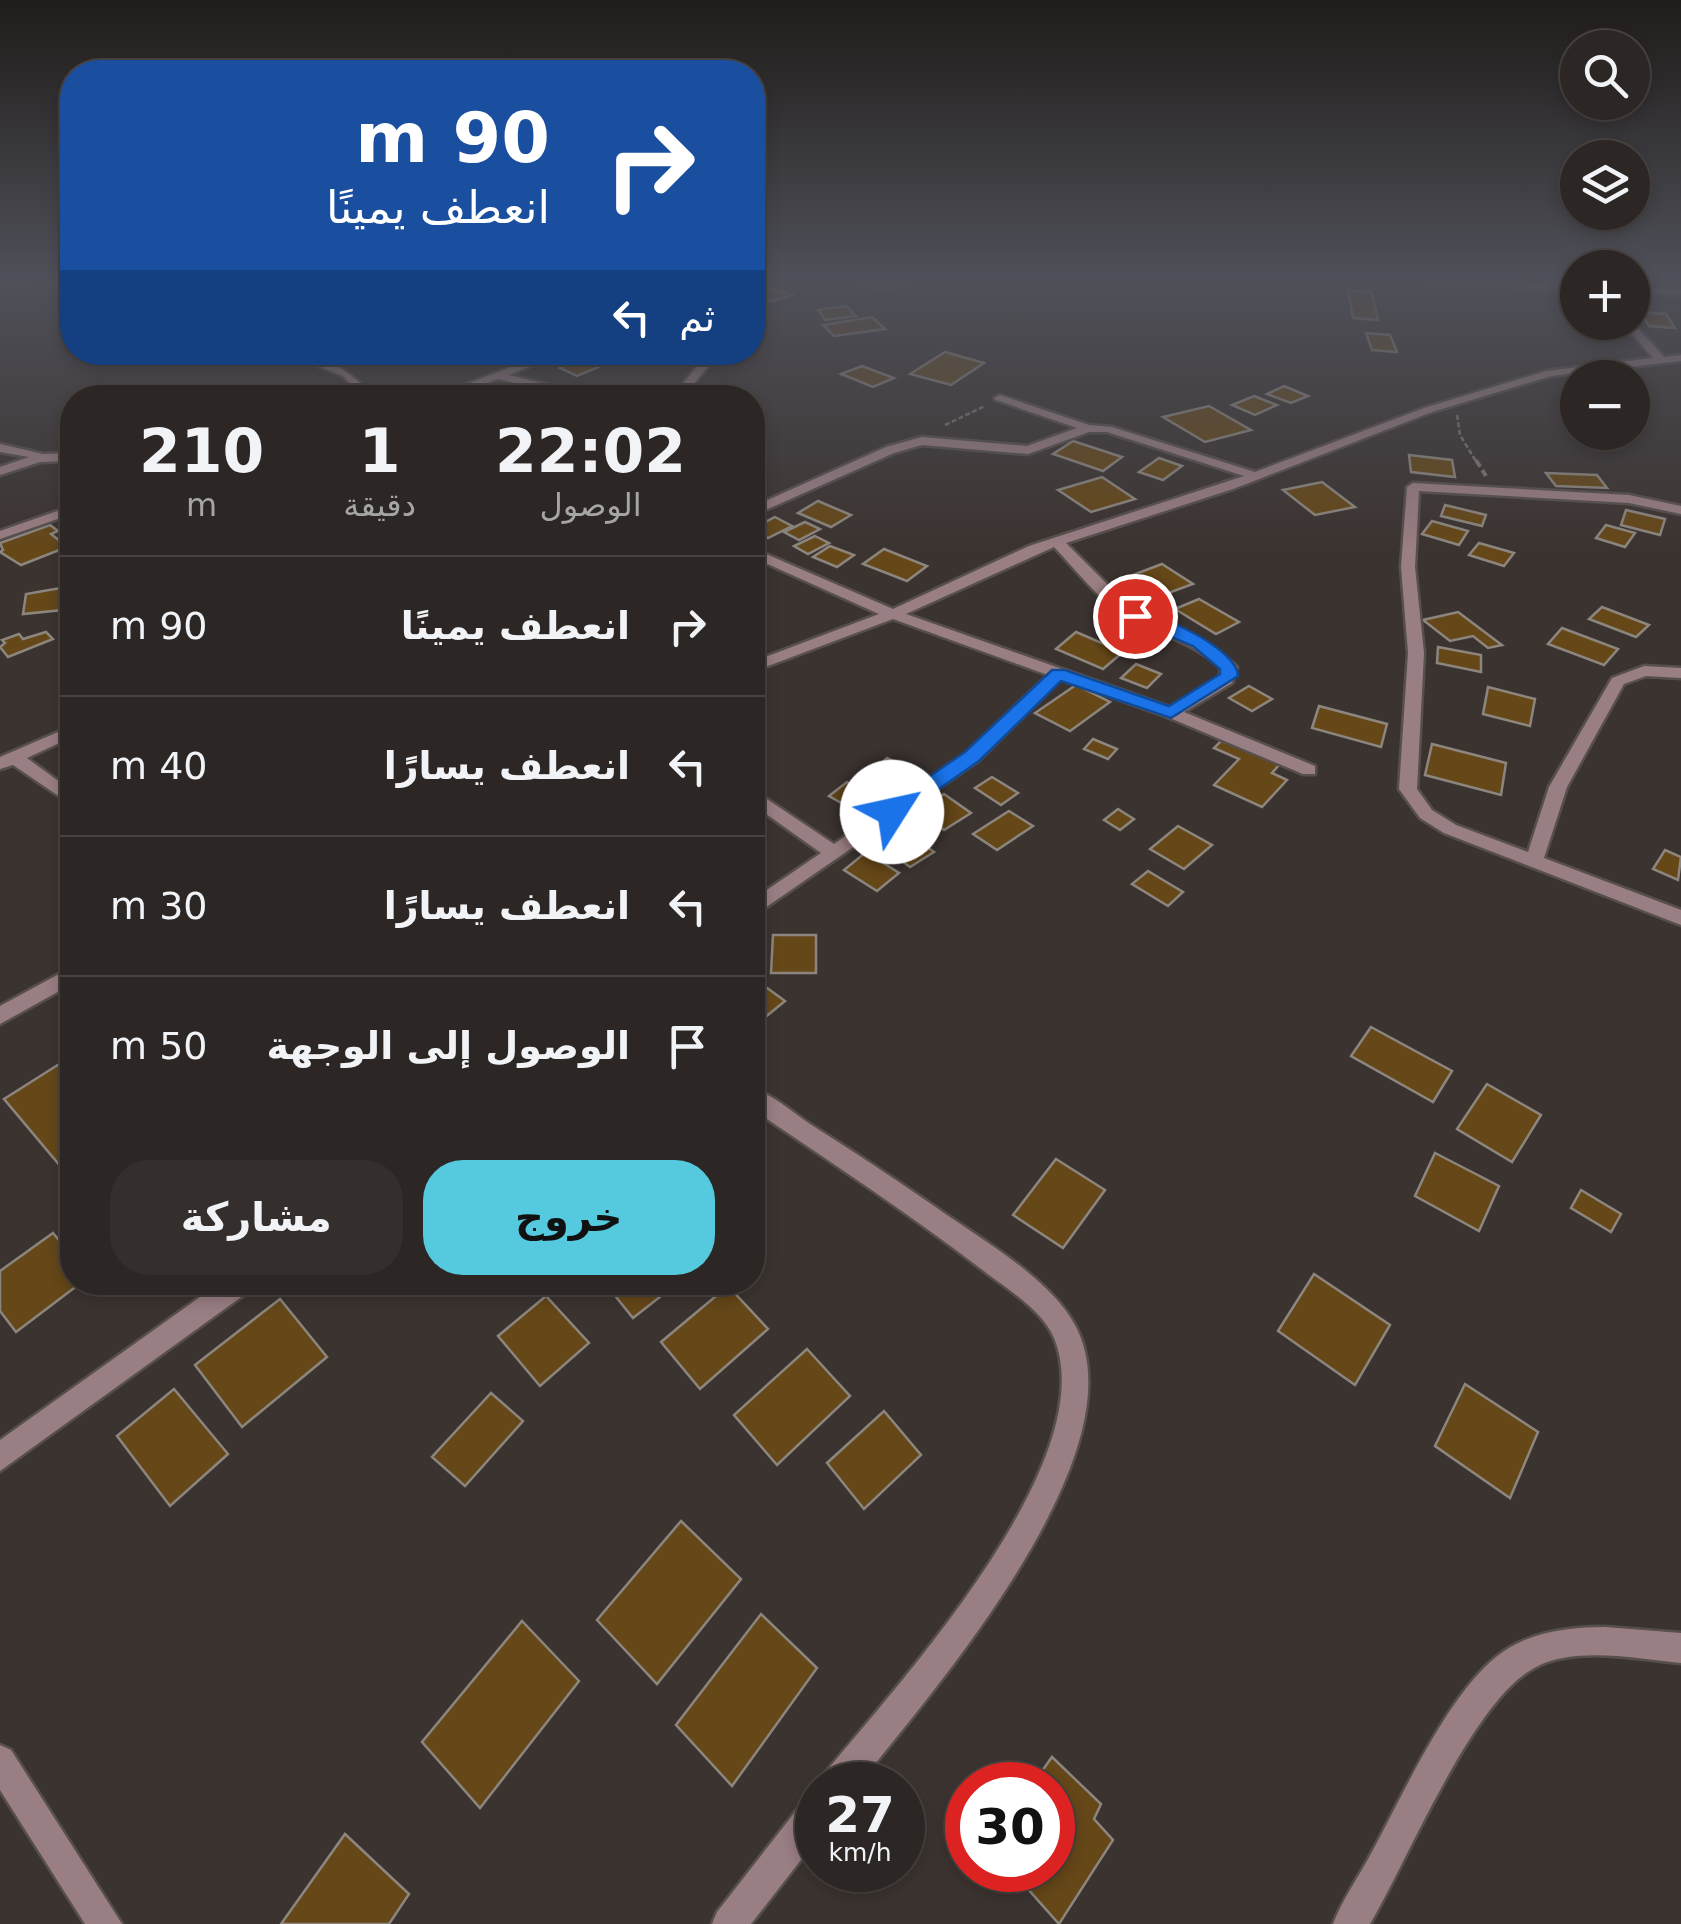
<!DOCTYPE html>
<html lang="ar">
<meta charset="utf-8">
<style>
:root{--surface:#2c2624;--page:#342e2c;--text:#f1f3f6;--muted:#a6a5a6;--line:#484341;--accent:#55cadf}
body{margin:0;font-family:"DejaVu Sans","Noto Sans Arabic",sans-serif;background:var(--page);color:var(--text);direction:rtl;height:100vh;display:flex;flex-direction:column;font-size:38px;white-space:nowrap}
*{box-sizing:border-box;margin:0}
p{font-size:32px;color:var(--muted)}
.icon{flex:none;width:55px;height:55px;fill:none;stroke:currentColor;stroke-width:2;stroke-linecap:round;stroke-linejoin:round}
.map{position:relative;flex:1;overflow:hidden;direction:ltr}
.panel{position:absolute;left:60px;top:385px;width:705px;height:910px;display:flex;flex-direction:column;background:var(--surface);border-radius:40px;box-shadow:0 5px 15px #0003,0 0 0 2px var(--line);direction:rtl}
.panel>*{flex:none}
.top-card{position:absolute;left:60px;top:60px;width:705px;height:305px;border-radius:40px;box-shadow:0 5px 15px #0003,0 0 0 2px var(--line);direction:rtl;background:#1a4fa0;color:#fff;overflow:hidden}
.fabs{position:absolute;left:1560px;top:30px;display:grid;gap:20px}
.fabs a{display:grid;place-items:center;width:90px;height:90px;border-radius:50%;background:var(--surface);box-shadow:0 5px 15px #0003,0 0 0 2px var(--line);font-size:50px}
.speed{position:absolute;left:795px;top:1762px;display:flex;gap:20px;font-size:50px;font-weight:700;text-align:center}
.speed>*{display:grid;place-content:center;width:130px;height:130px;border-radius:50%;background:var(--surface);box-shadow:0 5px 15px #0003,0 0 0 2px var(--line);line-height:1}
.speed small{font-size:25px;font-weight:400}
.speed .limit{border:15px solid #d22;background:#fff;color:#111}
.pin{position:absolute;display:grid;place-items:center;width:85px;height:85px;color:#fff;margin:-42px;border:5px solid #fff;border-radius:50%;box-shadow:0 2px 10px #0007}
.me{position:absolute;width:110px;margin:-55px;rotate:55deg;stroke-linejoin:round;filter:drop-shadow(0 0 8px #0008)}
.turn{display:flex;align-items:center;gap:35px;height:210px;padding:0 50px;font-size:45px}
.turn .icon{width:130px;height:130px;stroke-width:2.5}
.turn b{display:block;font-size:70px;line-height:85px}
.then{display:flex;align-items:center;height:95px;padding:0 50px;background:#0003;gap:20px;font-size:38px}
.eta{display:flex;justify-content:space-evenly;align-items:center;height:170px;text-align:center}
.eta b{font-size:60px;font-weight:700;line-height:70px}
.button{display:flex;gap:20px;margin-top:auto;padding:20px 50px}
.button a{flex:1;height:115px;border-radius:40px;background:var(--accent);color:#111;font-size:40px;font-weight:700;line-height:115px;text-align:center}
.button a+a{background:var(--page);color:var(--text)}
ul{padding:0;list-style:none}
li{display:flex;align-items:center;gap:30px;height:140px;padding:0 50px;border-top:2px solid var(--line)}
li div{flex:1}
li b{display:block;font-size:38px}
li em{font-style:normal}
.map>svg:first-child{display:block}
.building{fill:#654718;stroke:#8c867f;stroke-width:2.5}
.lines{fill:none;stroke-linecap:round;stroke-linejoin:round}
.street-casing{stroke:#574f4c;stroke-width:5}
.path-far1{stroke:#7d7673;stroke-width:2.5;stroke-dasharray:5 2.5;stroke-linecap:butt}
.path{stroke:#7d7673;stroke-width:4;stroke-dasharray:8 4;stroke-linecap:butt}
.street{fill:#997e83;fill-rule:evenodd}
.route{fill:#1a73e8;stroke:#114b97;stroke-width:2.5}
</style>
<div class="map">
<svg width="1681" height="1924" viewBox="0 0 1681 1924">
<rect width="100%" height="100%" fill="#3b3330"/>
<g class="building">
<polygon points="896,279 903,286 877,290 863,283"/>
<polygon points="758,284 792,295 773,301 752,296 752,286"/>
<polygon points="1348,290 1372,292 1378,320 1353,318"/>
<polygon points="846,306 856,316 825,320 818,310"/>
<polygon points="1640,312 1666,314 1675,328 1649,326"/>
<polygon points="872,317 885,329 834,336 823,325"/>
<polygon points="1366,333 1390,335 1397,352 1372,350"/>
<polygon points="945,352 984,363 951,385 910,374"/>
<polygon points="579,357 601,366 577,376 560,368"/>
<polygon points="862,366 894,378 873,387 841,374"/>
<polygon points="1284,386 1308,396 1291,403 1267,394"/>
<polygon points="1254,396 1277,405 1255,415 1232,405"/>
<polygon points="1209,406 1251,430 1205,442 1163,417"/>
<polygon points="1073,441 1122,457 1103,471 1053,454"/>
<polygon points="1409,455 1452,460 1455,477 1411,472"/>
<polygon points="1159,458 1182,466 1163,480 1139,472"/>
<polygon points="1546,473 1597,475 1607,488 1556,486"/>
<polygon points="1102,477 1135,499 1091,512 1058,490"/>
<polygon points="1322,482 1355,507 1315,515 1283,490"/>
<polygon points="818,501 851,515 831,527 798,513"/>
<polygon points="1445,505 1486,515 1482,526 1441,516"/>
<polygon points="1626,510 1665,519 1660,535 1621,525"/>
<polygon points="775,517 792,526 768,538 752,529"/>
<polygon points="1432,521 1468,531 1459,545 1422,534"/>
<polygon points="805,522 820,529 799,540 784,532"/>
<polygon points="50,525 58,531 51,534 60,541 67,539 72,545 21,565 0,552 3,550 0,543"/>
<polygon points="1606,525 1635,533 1625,547 1596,538"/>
<polygon points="815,536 829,543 808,554 794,546"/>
<polygon points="1479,543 1514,553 1504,566 1469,555"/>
<polygon points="830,546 854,555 837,567 813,557"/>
<polygon points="884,549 927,566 907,581 863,564"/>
<polygon points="1162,564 1193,584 1160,596 1130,576"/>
<polygon points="72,586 72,609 23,614 26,594"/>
<polygon points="1199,599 1239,622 1216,634 1175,609"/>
<polygon points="1602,607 1649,625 1636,637 1589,619"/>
<polygon points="1458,612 1502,645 1488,648 1473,636 1450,641 1423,620"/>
<polygon points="1562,628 1618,649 1604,665 1548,644"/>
<polygon points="46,632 53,639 8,657 0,647 5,643 2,640 19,634 23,639"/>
<polygon points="1076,632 1123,652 1103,669 1056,649"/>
<polygon points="1438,647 1481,655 1481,672 1437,663"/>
<polygon points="1136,664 1161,674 1147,688 1121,678"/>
<polygon points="1076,685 1110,702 1070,731 1035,713"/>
<polygon points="1249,686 1272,699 1252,711 1229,698"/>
<polygon points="1488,687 1535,699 1530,726 1483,714"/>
<polygon points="1319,706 1387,724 1381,747 1312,728"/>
<polygon points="1093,739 1117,749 1108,759 1084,749"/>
<polygon points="1223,739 1280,764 1272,773 1287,780 1262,807 1214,785 1239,759 1214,748"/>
<polygon points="1432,744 1506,763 1501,795 1425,775"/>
<polygon points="887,758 912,770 896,784 871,772"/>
<polygon points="992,777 1018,793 1001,805 975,788"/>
<polygon points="847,782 872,796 854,810 829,796"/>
<polygon points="944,794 971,813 944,830 917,811"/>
<polygon points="1118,809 1134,819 1120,830 1104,820"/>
<polygon points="1009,811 1033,826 997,850 973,834"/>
<polygon points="1178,826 1212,845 1184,869 1150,849"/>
<polygon points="909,834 934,852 910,867 886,849"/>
<polygon points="1665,850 1681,857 1678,880 1653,869"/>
<polygon points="866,852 899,873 877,891 844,870"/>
<polygon points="1148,871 1183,892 1168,906 1132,884"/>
<polygon points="773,935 816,935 816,973 771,973"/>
<polygon points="752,977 785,1001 752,1028"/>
<polygon points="1371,1027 1452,1071 1433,1102 1351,1056"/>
<polygon points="72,1056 72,1180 4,1099"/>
<polygon points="1487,1084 1541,1115 1512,1162 1457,1129"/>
<polygon points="1435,1153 1499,1186 1479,1231 1415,1196"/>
<polygon points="1056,1159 1105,1190 1063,1248 1013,1215"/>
<polygon points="1581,1190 1621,1214 1611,1232 1571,1208"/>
<polygon points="53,1233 72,1256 72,1282 82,1282 16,1332 0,1311 0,1271"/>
<polygon points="1314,1274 1390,1325 1355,1385 1278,1331"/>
<polygon points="604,1282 679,1282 633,1318"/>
<polygon points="728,1286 768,1329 700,1389 661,1342"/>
<polygon points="546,1296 589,1343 540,1386 498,1336"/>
<polygon points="280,1299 327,1357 242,1427 195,1365"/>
<polygon points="807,1349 850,1396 777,1465 734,1415"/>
<polygon points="1465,1384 1538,1432 1510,1498 1435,1446"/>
<polygon points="174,1389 228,1454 170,1506 117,1436"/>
<polygon points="491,1393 523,1421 465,1486 432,1457"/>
<polygon points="884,1411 921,1455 864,1509 827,1463"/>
<polygon points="681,1521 741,1579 657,1684 597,1620"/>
<polygon points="761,1614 817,1668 732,1786 676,1725"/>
<polygon points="522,1621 579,1681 480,1808 422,1742"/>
<polygon points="1052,1757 1101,1804 1094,1819 1113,1840 1059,1924 1011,1870 1052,1870 1052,1785 1032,1785"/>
<polygon points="345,1834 409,1894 389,1924 281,1924"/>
</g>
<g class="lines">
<defs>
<g id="street">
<polygon points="28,279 0,286 0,280"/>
<polygon points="752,279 758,279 752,282"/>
<polygon points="1426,279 1578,285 1578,291 1431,282"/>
<polygon points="1632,287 1681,289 1681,295 1632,293"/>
<path d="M1622 322H1632L1664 357 1681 355V361L1551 376 1432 412 1233 489 1066 543 1126 603 1200 639 1234 664 1237 667 1232 683 1184 712 1315 766V774H1303L1165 716 1061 679 978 761 752 917V900L821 853 752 804V789L834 844 966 753 1048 675 893 619 752 672V662L879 614 752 557V548L893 609 1029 546 1244 476 1107 432H1089L1028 454 922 445 894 453 752 516V507L886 447 922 437 1027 446 1077 428 996 400 994 398 1000 395 1089 425 1112 427 1255 472 1424 408 1546 371 1653 358ZM1054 547C1076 570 1096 597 1123 614 1155 634 1193 641 1221 668L1219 678 1170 707 906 614Z"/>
<path d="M283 352C320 352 352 371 375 398H363L343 376Z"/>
<polygon points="549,352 565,352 509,375 600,398 578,398 498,379 448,398 431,398"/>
<polygon points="709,352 720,352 682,398 671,398"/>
<polygon points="0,444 43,454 72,453 72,461 40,462 0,475 0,467 29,457 0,452"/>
<polygon points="1413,483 1629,495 1681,506 1681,514 1629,503 1419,491 1415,567 1424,653 1417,789 1432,810 1456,825 1528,852 1549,787 1612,678 1644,666 1681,668 1681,678 1646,676 1624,684 1567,787 1544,858 1681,910 1681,925 1444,833 1420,818 1399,789 1408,653 1401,567 1407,487"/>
<polygon points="72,506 72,514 0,539 0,531"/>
<polygon points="72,726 72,737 27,758 72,791 72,805 13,765 0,769 0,757"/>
<polygon points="72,967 72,984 0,1024 0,1006"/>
<path d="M752 1088C773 1095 792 1112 810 1124 853 1151 895 1179 937 1208 979 1238 1050 1278 1075 1325 1143 1451 933 1691 858 1785H821L825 1773C899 1683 1104 1460 1054 1338 1043 1312 1011 1291 989 1275 913 1216 832 1163 752 1109Z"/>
<polygon points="221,1282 254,1282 251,1290 0,1471 0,1440"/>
<path d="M1605 1627 1681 1633V1663C1637 1659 1577 1646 1536 1667 1473 1699 1408 1860 1370 1924H1333C1343 1898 1360 1875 1373 1850 1404 1793 1446 1698 1496 1657 1527 1632 1567 1627 1605 1627Z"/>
<polygon points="0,1745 11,1750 122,1924 85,1924 0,1790"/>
<polygon points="818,1794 818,1838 751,1924 712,1924 717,1912 806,1798"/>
</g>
</defs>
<use href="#street" class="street-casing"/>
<g class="path-far1">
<polyline points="1457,415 1460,435 1477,463"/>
<polyline points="945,425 985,406"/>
</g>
<polyline class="path" points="1476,460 1486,476"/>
<use href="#street" class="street"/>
</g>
<linearGradient id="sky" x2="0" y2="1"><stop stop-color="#201c1a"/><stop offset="0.51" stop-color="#4f5059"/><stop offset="1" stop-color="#4f5059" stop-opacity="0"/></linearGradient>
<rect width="1681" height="548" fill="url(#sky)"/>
<path class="route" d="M1129 612C1154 609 1238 649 1238 676L1171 718 1061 681 979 761 899 817H885V807L965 752 1052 670H1065L1169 706 1220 674V669L1193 646 1129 619Z"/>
</svg>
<div class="fabs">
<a><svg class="icon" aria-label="search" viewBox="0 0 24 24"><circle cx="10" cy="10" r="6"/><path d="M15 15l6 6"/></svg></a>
<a><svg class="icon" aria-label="layers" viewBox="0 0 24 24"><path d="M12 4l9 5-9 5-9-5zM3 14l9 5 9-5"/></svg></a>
<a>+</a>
<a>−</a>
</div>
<div class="speed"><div>27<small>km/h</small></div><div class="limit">30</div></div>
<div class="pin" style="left:1135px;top:616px;background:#d93025"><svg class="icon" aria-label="arrive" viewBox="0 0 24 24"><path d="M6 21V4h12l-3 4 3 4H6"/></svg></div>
<svg class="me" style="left:892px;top:812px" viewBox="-20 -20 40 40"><circle r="19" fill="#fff"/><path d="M0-13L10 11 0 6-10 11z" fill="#1a73e8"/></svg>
<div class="top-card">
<div class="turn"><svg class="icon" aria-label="right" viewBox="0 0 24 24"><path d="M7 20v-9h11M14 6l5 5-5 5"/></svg><div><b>90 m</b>انعطف يمينًا</div></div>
<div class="then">ثم<svg class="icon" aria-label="left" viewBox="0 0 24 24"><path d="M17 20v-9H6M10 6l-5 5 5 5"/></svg></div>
</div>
<section class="panel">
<div class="eta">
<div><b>22:02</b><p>الوصول</p></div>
<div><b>1</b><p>دقيقة</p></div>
<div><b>210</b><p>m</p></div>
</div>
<ul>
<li><svg class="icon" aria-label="right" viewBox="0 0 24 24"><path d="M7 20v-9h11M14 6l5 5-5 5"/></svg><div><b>انعطف يمينًا</b></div><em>90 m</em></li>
<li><svg class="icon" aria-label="left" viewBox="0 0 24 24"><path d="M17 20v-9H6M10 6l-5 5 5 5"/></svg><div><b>انعطف يسارًا</b></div><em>40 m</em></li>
<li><svg class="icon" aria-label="left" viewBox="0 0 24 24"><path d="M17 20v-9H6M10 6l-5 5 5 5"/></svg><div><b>انعطف يسارًا</b></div><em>30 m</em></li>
<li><svg class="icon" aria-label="arrive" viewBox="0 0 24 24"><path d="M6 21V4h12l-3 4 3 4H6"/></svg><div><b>الوصول إلى الوجهة</b></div><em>50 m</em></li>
</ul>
<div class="button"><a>خروج</a><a>مشاركة</a></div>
</section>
</div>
